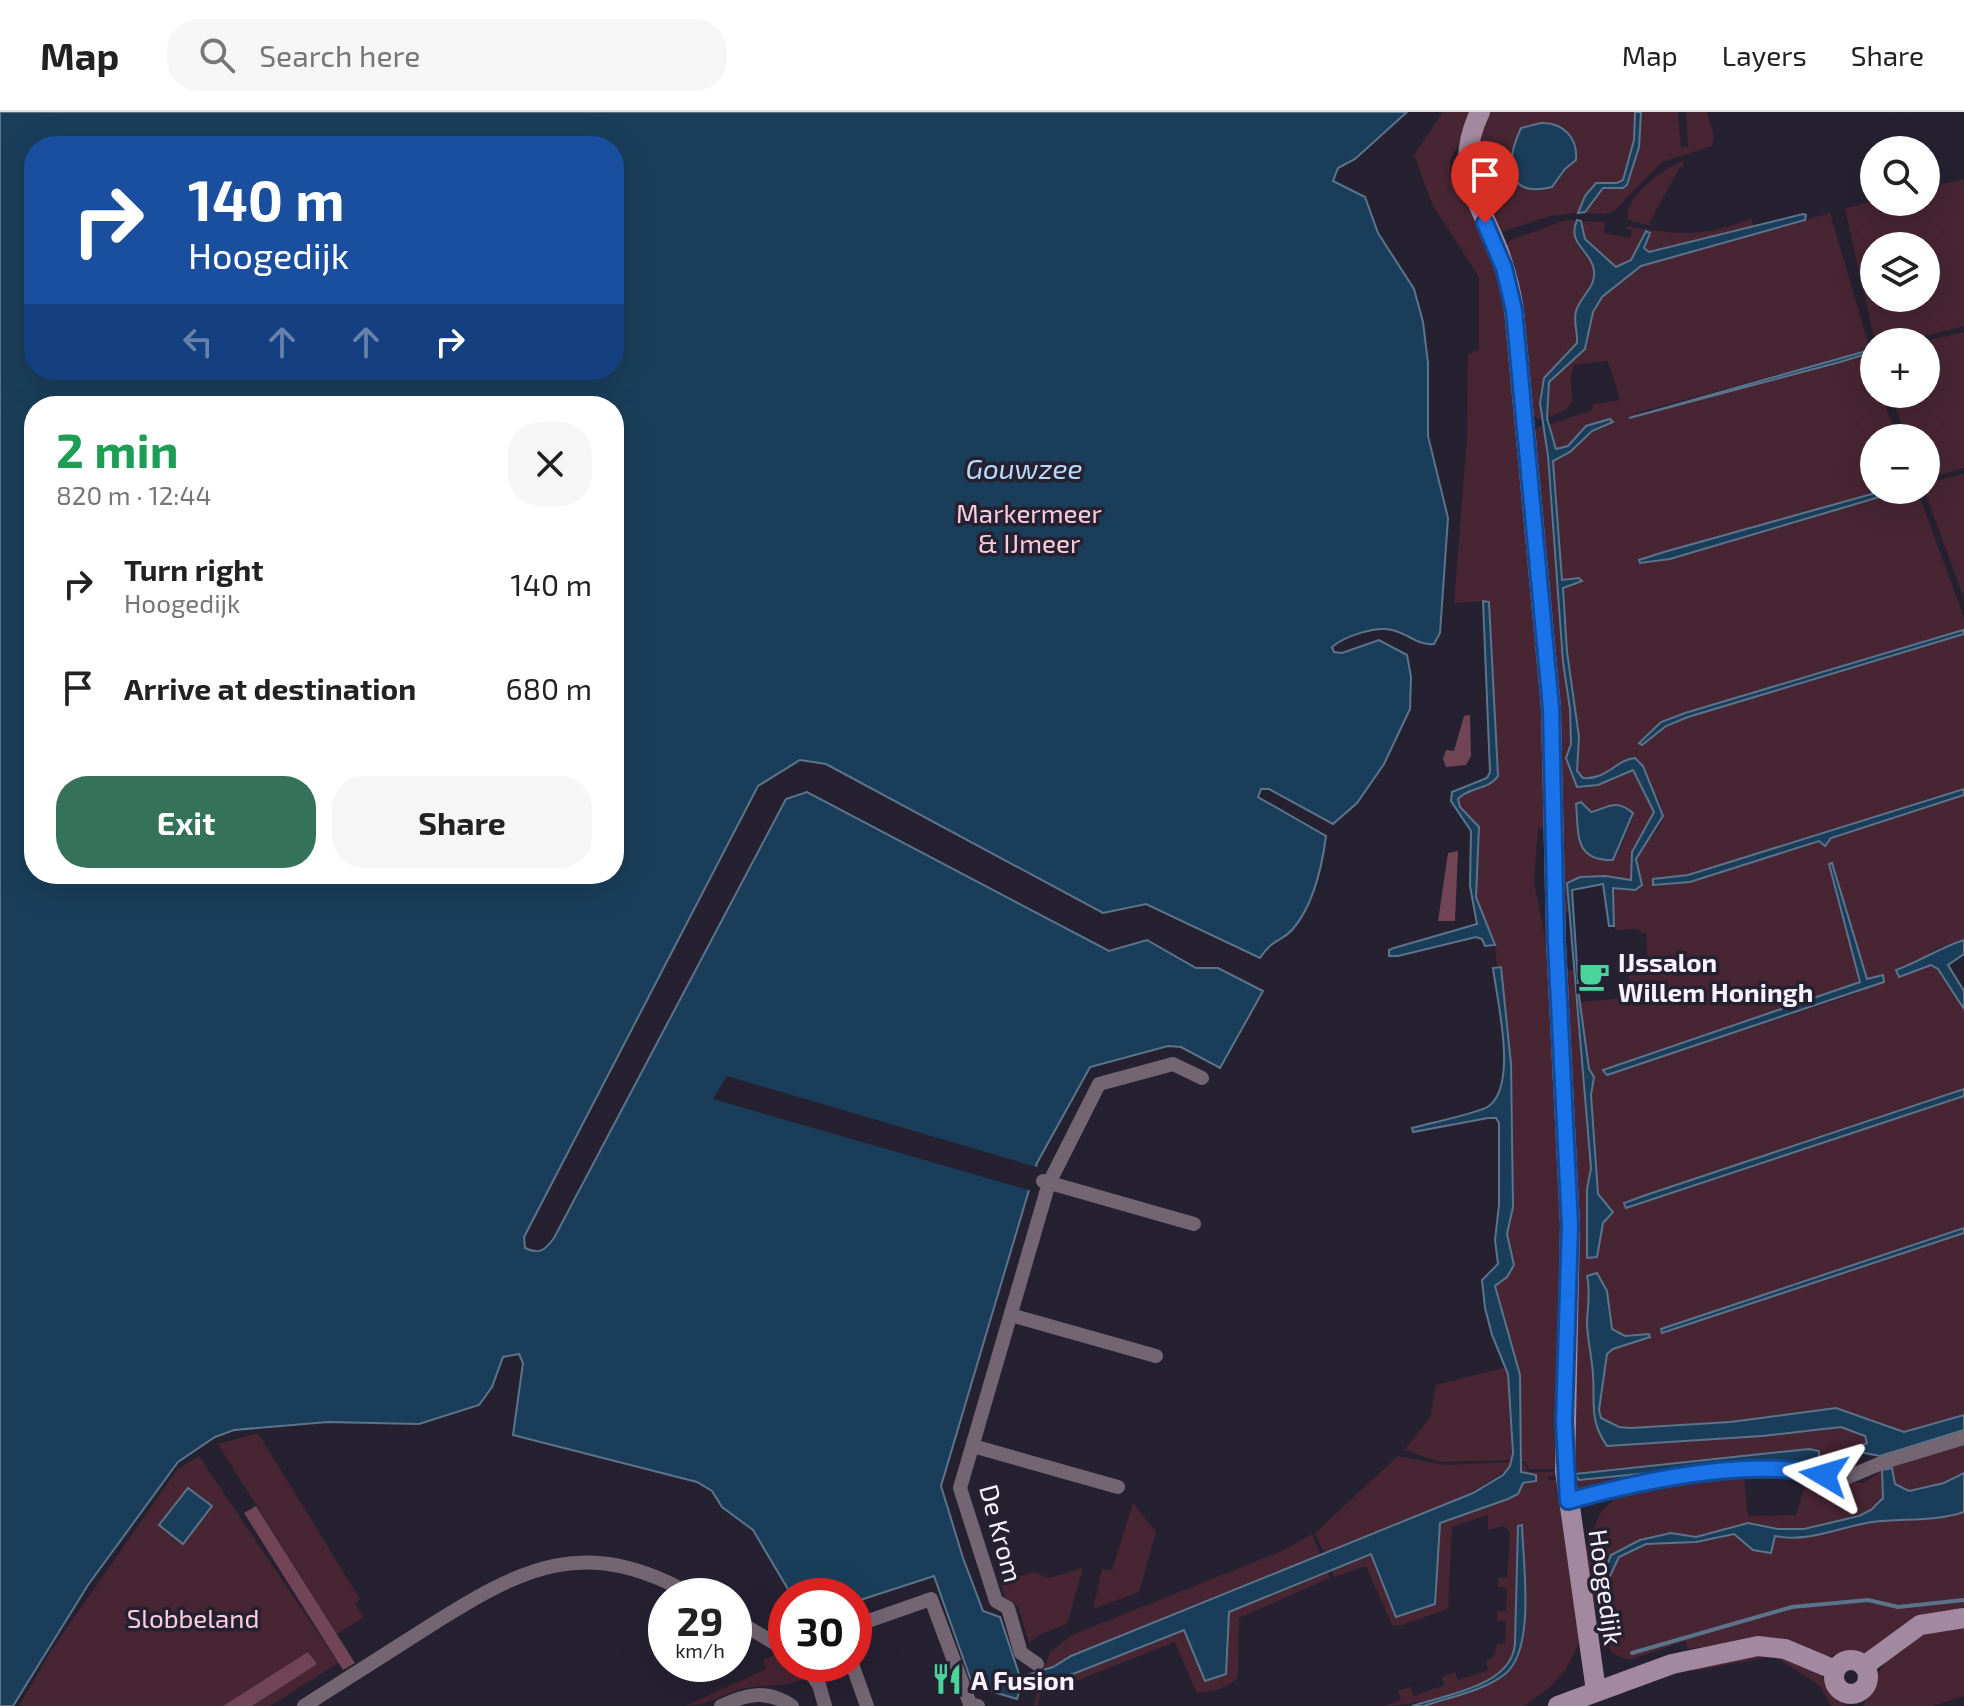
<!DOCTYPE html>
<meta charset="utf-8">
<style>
:root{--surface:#fff;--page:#f6f6f6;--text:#222;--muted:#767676;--line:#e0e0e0;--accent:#347259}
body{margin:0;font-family:"Exo 2",sans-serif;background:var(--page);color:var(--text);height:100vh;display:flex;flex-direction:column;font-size:30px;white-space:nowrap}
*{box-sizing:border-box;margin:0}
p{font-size:26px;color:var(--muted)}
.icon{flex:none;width:44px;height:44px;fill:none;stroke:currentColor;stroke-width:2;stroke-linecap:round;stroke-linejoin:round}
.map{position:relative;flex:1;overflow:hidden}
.panel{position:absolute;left:24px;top:284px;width:600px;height:488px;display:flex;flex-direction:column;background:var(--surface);border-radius:32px;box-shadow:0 8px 32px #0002}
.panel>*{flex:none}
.hud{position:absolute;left:24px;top:24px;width:600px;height:244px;border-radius:32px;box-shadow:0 8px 32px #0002;background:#1a4fa0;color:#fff;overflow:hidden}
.controls{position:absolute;left:1860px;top:24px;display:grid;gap:16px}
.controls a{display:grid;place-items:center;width:80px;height:80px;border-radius:50%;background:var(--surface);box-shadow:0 8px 32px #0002;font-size:40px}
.speed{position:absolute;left:648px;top:1466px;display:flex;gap:16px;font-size:40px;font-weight:700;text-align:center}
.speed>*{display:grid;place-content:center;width:104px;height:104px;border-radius:50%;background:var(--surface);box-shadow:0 8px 32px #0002;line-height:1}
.speed small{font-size:20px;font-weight:400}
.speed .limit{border:12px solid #d22;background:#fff;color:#111}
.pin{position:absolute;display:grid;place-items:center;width:68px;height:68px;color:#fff;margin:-82px -34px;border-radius:50% 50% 50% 0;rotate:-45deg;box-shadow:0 0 8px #0007}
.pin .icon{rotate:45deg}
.me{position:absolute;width:88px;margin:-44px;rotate:277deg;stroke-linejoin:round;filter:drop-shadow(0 0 6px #0008)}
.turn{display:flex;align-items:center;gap:28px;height:168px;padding:0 32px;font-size:36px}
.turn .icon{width:104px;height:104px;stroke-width:2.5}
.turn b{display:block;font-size:56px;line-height:68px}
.lanes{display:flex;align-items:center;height:76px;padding:0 32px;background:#0003;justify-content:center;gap:40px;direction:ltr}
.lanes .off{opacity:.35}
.round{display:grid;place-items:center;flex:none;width:84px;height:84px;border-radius:32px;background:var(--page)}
.overview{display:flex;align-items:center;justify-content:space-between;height:136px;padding:0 32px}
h1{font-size:48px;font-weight:700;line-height:60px;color:#1e9e55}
.action{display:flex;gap:16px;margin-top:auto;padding:16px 32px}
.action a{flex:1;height:92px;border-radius:32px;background:var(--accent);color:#fff;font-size:32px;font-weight:700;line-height:92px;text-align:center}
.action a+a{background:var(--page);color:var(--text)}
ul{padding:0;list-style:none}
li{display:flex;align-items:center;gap:24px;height:104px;padding:0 32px}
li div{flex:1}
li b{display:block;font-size:30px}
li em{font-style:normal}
header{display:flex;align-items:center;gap:48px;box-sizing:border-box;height:112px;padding:0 40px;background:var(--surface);border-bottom:2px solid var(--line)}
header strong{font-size:38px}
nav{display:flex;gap:44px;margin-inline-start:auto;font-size:28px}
.search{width:560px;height:72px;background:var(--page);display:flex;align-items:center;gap:20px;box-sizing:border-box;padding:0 28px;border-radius:32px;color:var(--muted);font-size:30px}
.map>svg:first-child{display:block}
.green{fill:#472532;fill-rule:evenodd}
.forest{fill:#714556}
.water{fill:#1a3e5a;stroke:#5c748b;stroke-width:2;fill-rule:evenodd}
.pier{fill:#262131}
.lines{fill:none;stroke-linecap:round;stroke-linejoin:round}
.stream{stroke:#5c748b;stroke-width:4}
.street{stroke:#746573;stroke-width:14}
.secondary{stroke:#a289a0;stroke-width:20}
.route-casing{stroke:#114b97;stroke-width:20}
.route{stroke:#1a73e8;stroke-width:14}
.labels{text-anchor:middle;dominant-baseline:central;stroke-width:7;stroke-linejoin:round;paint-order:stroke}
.park-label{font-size:26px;fill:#fccddd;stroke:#262131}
.poi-label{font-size:26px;font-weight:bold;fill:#f6f3fe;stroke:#262131;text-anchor:start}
.street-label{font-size:26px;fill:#f6f3fe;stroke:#262131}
.water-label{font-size:28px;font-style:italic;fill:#b8dbfa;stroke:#262131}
</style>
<header>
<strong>Map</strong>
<div class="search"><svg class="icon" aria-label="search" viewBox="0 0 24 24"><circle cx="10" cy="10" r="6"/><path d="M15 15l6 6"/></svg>Search here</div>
<nav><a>Map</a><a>Layers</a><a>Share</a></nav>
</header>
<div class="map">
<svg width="1964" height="1594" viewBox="0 0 1964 1594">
<rect width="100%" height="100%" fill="#262131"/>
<g class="green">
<path d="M1443 0H1475L1450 49V61L1477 108 1501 164 1535 469 1548 714 1538 717 1534 771 1547 834 1564 1059 1557 1357H1529L1526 1350 1520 1349V1263L1495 1174 1507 1165 1514 1153 1507 1122 1513 1095V1008L1501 855 1497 854 1495 833 1476 785 1480 720C1477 706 1461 701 1458 687L1464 681 1490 672 1488 489 1454 491 1467 326 1468 242 1479 238V165L1432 92 1414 43Z"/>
<path d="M1487 0H1635L1634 28 1623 68 1617 71H1596L1585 84 1578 101 1550 104 1501 120 1476 67 1479 18ZM1541 11C1561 15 1574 21 1577 43L1557 71 1536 77 1520 70 1509 46 1521 16Z"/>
<polygon points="1641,0 1678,0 1681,35 1688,35 1686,0 1707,0 1714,25 1712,34 1662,50 1614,99 1605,102 1583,101 1603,76 1623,76 1627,73 1639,35"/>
<path d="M1683 49V56L1680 55 1649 111 1652 114 1628 108C1623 85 1663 57 1683 49Z"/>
<path d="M1964 67V214L1902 230H1875L1845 97 1874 88 1926 90V76ZM1874 134H1926V186H1874Z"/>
<path d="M1830 101 1874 251V282H1881L1898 326H1874V378H1886L1640 448 1670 447 1903 378H1917L1964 505V520L1962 518 1685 601 1661 610 1642 633 1666 614 1688 605 1964 522V677L1688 763 1653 767V773L1820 729 1825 734 1831 726 1964 683V828L1936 837 1899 865 1931 853 1938 857 1964 897V977L1624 1091 1626 1095 1964 984V1116L1662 1217V1220L1964 1121V1303L1904 1320 1836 1296 1730 1310 1631 1316 1619 1315 1601 1306 1599 1298 1607 1242 1613 1237 1650 1226 1620 1223 1611 1217 1609 1187 1601 1165 1590 1178 1587 1213 1594 1266 1593 1300 1607 1334 1762 1324 1842 1315 1861 1321 1867 1332 1859 1336 1861 1348 1850 1359 1824 1358 1814 1351 1725 1355 1594 1371 1593 1376 1576 1377 1575 1366 1579 1368 1738 1352 1811 1350 1819 1344 1818 1339 1809 1337 1572 1361 1565 859 1573 858 1591 1056 1587 1077 1586 1145C1601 1129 1597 1114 1613 1102L1612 1095 1602 1090 1598 1082 1591 983 1594 968 1589 957 1580 890 1616 887 1629 874V852L1648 850 1646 821H1640L1639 817 1615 818 1612 778 1616 775 1635 778 1642 773 1636 747C1642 734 1657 722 1662 708 1668 690 1639 659 1627 647 1615 659 1600 667 1583 666L1577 659 1579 625 1567 540 1563 475 1570 474 1562 469 1553 349C1572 336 1589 319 1612 312L1583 315 1570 332 1561 338 1555 336 1548 313 1592 298 1593 292 1620 288 1608 249 1574 253 1571 263 1572 290 1566 298 1547 306 1549 270 1578 244 1589 225 1593 200 1602 185 1645 152ZM1865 239 1866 242 1840 250 1665 297 1629 303ZM1832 751 1867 867 1882 863 1884 870 1846 885 1606 963 1604 957 1860 870 1830 752Z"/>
<path d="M1751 106 1754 115 1649 140 1644 136 1650 121 1645 119 1631 147 1616 155 1585 127 1582 110 1574 121 1578 135 1592 151 1595 161 1575 203 1577 231C1555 261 1532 261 1542 307L1532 305 1506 134 1511 128 1566 108 1605 110 1604 121 1630 126 1632 118 1627 117V114C1675 123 1706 126 1751 106Z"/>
<polygon points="1964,220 1964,356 1926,367 1926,326 1906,326 1891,282 1926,282 1926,230 1922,230"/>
<path d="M1544 313 1563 550 1570 597 1571 626 1567 649 1577 675 1598 673 1632 657 1654 700 1631 744 1632 768 1627 770 1606 764 1570 769 1567 772 1568 800 1563 801 1533 317ZM1576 692 1591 700 1600 698 1633 706 1616 746C1575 755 1579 720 1576 692Z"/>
<polygon points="1964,362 1964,486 1924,378 1926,371"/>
<polygon points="1507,1255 1512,1348 1441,1350 1404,1338 1430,1306 1436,1273"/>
<polygon points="258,1321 360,1487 355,1492 364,1505 337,1522 218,1332"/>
<polygon points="1964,1331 1964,1382 1794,1427 1873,1410 1950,1405 1964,1400 1964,1499 1864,1542 1849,1540 1826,1545 1764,1526 1688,1537 1685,1529 1629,1548 1612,1541 1599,1512 1586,1454 1586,1433 1601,1400 1614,1387 1639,1376 1744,1364 1748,1404 1796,1403 1805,1373 1810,1370 1830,1376 1836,1371 1864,1371 1882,1358"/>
<polygon points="199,1344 338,1551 270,1594 252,1594 316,1552 309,1540 223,1594 19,1594 52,1537 177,1358"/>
<path d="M1398 1344 1445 1353 1512 1350C1496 1379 1361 1427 1325 1442L1315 1421Z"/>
<path d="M1520 1350 1525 1352 1528 1360H1557L1560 1363 1547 1364 1549 1368 1561 1367 1582 1525 1565 1559 1549 1576 1524 1594H1424C1449 1586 1477 1579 1499 1566 1542 1541 1520 1457 1522 1415L1518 1413 1515 1540C1503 1576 1417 1594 1383 1594L1401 1588 1398 1579 1410 1575 1414 1584 1444 1573 1442 1565 1455 1560 1458 1568 1489 1558 1486 1550 1494 1544 1497 1532H1505L1506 1509H1497V1499H1506L1507 1476 1498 1475V1466L1507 1465 1510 1421 1504 1414 1488 1418V1403L1452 1415 1448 1497 1399 1514 1392 1513 1366 1454 1334 1465 1331 1458 1440 1411 1518 1382 1523 1371 1535 1369 1536 1363 1522 1362Z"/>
<polygon points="1133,1391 1156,1420 1139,1480 1093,1497 1102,1457 1112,1459"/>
<polygon points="1312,1422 1321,1444 1043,1558 1050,1540 1072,1523 1282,1439"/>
<polygon points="1083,1456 1067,1512 1041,1522 1029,1531 1018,1494 1006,1488 1000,1470 1034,1460 1049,1466"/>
<path d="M1327 1459 1330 1466 1239 1506 1238 1565C1230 1575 1209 1582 1196 1580L1175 1530 1058 1576H1041L1038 1594H1034L1039 1570 1073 1562 1184 1518 1205 1569 1229 1500Z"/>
<path d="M1964 1513V1584L1933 1594H1863C1873 1566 1887 1540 1914 1525 1928 1518 1949 1517 1964 1513Z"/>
<polygon points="1770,1541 1820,1561 1833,1582 1846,1594 1831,1594 1819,1573 1774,1544 1694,1559 1692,1556"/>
<path d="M777 1542 786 1546V1552H794L808 1565C786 1576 768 1572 745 1576 723 1581 708 1594 685 1594L766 1557 763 1548Z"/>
</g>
<g class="forest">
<polygon points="1470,603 1471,644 1466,653 1446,655 1443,647 1446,638 1454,639 1464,604"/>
<polygon points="1458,739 1455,809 1438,809 1448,741"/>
<polygon points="256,1394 355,1551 343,1558 244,1401"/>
<polygon points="308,1540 317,1552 252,1594 223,1594"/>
</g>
<g class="water">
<path d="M0 0H1407L1355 47 1338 56 1333 69 1365 85 1378 121 1414 177 1423 210 1428 251V324L1448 406 1440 521 1434 532C1419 534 1407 521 1392 518 1375 514 1345 524 1332 535L1334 540 1342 541 1379 528 1407 543 1411 565 1410 597 1384 652 1357 691 1333 712 1269 677H1261L1258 685 1326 724C1322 755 1314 793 1292 818 1281 830 1273 826 1260 846L1146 792 1103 801 826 652 800 648 758 674 524 1125 525 1136C540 1143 545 1138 554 1126L786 687 807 680 1109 839 1147 828 1196 856H1218L1263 879 1220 956 1181 935 1168 934 1090 955 1037 1051 941 1374 963 1446 983 1499 1000 1505 1020 1565 1053 1555 1071 1544 1473 1381 1503 1363 1510 1354 1513 1341 1508 1262 1492 1223 1485 1196 1482 1168 1498 1152 1495 1128 1499 1093V1011L1496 1006H1488L1413 1020 1412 1016C1429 1011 1477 1002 1489 994 1518 972 1497 888 1493 856L1501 855 1511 952 1513 1095 1507 1122 1514 1153 1507 1165 1495 1174 1520 1263 1521 1360 1536 1363V1369L1523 1371 1518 1382 1508 1387 1440 1411 1435 1492 1396 1505 1371 1442 1229 1500 1226 1562 1205 1569 1184 1518 1073 1562 1020 1576 1017 1587 973 1574 934 1464 854 1490V1484H792L753 1418 722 1395 712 1379 697 1370 513 1323 523 1251 519 1242 503 1245 492 1275 479 1293 419 1312 328 1310 234 1318 215 1325 178 1350 88 1473 13 1594H0ZM34 34H614V258H34ZM34 294H614V762H34Z"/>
<polygon points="1635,0 1641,0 1639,35 1627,73 1623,76 1603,76 1585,100 1578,101 1585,84 1596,71 1617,71 1623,68 1634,28"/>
<path d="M1541 11C1563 10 1578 26 1576 48L1565 57 1552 75C1504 87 1506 48 1521 16Z"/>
<path d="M1803 102 1806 103 1805 108 1641 154 1602 185 1593 200 1585 237 1549 270 1547 306 1556 337 1568 334 1586 314 1610 307 1613 310 1592 319 1570 340 1553 349 1562 468 1579 466 1582 469 1563 476 1567 540 1579 625 1577 659 1583 666C1607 668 1617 647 1635 646L1643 654 1663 704 1636 747 1642 773 1635 778 1613 776 1614 814H1609L1603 772 1572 778 1579 884 1589 957 1594 965 1591 983 1598 1082 1613 1100 1603 1111 1597 1145 1587 1146V1077L1591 1056 1567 771 1580 765 1606 764 1631 768 1632 740 1654 700 1633 658 1598 673 1577 675 1566 646 1571 632 1570 597 1563 550 1548 344 1540 291 1544 266 1577 231C1578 220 1573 210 1576 199 1580 185 1596 175 1594 159 1592 139 1566 132 1577 108L1581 109 1585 127 1616 155 1631 148 1646 119 1650 121 1644 136 1649 140Z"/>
<polygon points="1866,239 1866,242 1840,250 1629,306"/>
<polygon points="1886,378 1903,378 1670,447 1640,451 1639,448 1664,440"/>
<path d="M1483 489 1489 490 1498 664C1489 678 1468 675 1458 687L1460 695 1479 715 1476 785 1495 833 1485 834 1482 827 1476 825 1398 844H1389V838L1394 836 1477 812 1470 774 1471 719 1451 689 1452 680 1487 666 1490 660Z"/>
<polygon points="1963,518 1964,522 1688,605 1666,614 1642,633 1639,631 1661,610 1685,601"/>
<polygon points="1964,677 1964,683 1831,726 1825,734 1819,729 1690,770 1653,773 1653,767 1688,763"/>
<path d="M1581 690 1591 700C1608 696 1615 686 1633 701L1613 748C1573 749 1579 721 1576 692Z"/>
<polygon points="1832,751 1867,867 1883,863 1884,870 1607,963 1603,958 1860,870 1829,752"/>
<path d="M1964 828V842L1948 853 1964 879V897L1938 857 1931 853 1899 865 1896 858C1921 849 1939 836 1964 828Z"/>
<polygon points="1964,977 1964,984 1626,1096 1624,1091 1643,1084"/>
<polygon points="1964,1116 1964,1121 1662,1221 1661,1217"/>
<path d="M1597 1161 1607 1179 1612 1217 1625 1224 1649 1222 1650 1225 1613 1237 1607 1242 1599 1298 1601 1306 1619 1315 1631 1316 1730 1310 1836 1296 1904 1320 1964 1303V1318L1880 1344 1859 1340V1335L1867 1331 1865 1324 1841 1315 1762 1324 1607 1334C1589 1308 1595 1292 1593 1263 1592 1246 1588 1230 1587 1213 1587 1196 1591 1182 1587 1164Z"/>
<polygon points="1809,1337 1819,1339 1819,1345 1811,1350 1738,1352 1579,1368 1574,1362"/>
<path d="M1892 1356 1895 1372 1909 1379 1944 1371 1964 1361V1400C1935 1410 1903 1406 1872 1410 1839 1415 1809 1431 1775 1424L1771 1441 1753 1438 1734 1422 1696 1430 1646 1432 1619 1445 1609 1466 1598 1478 1611 1443 1640 1428 1671 1421 1696 1425 1748 1411 1778 1417H1804L1859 1404 1871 1398 1883 1386 1882 1358Z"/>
<polygon points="188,1376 212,1394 183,1432 159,1413"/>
<path d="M1522 1413C1523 1452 1536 1537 1505 1562 1484 1579 1449 1585 1424 1594H1412C1445 1583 1513 1574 1515 1531L1518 1414Z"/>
</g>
<polygon class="pier" points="727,964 1040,1056 1032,1079 713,987"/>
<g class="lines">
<polyline class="stream" points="1632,1541 1792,1495 1868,1488 1898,1495 1964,1488"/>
<g class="street">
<polyline points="1043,1069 1194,1112"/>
<polyline points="1011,1203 1156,1244"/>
<polyline points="973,1334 1118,1375"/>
<polyline points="1568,1389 1648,1369 1744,1359 1780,1358 1848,1365 1884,1350 1964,1326"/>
<polyline points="734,1507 786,1538"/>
<polyline points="854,1514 931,1487 970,1592 978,1594"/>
<polyline points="805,1552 819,1573 825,1594"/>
<polyline points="852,1552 867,1594"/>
<polyline points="1037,1552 1021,1541 1008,1496 996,1489 960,1376 1049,1071 1099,972 1173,952 1202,966"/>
<path d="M304 1594C345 1568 387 1541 428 1515 524 1454 586 1422 694 1484"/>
<path d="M721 1594C747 1582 767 1577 792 1594"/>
</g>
<g class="secondary">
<path d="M1480 0C1453 56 1477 86 1498 137 1505 156 1511 177 1514 198L1551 596 1556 830 1570 1113 1565 1359 1596 1579"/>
<circle cx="1851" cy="1565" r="17"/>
<polyline points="1864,1554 1920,1513 1964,1506"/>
<polyline points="1558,1594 1672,1552 1758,1534 1785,1537 1835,1558"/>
</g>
</g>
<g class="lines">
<defs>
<path id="route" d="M1485 111 1504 156 1514 198 1551 596 1556 830 1570 1113 1564 1310 1568 1389C1640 1369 1750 1345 1824 1363"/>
</defs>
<use href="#route" class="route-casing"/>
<use href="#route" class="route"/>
</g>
<defs>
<symbol id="cafe-bare" viewBox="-9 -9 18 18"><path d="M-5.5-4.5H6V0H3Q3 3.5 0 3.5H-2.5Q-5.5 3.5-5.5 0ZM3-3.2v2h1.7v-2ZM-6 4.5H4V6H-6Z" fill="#4ad49c" stroke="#262131" stroke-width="2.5" paint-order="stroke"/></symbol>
<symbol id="restaurant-bare" viewBox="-9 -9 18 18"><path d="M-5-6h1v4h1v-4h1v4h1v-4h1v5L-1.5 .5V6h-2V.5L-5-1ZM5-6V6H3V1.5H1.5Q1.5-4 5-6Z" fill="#4ad49c" stroke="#262131" stroke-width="2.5" paint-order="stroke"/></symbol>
</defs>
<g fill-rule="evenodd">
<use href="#cafe-bare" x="1572" y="842" width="44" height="44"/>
<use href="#restaurant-bare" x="925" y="1545" width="44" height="44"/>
</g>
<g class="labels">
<g class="park-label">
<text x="1029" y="400">Markermeer<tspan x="1029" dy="30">&amp; IJmeer</tspan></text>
<text x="193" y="1505">Slobbeland</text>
</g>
<g class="poi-label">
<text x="1618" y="849">IJssalon<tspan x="1618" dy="30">Willem Honingh</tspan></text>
<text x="971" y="1567">A Fusion</text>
</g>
<g class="street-label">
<text transform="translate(1002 1421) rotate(75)">De Krom</text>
<text transform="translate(1607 1475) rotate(82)">Hoogedijk</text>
</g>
<g class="water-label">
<text x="1024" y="356">Gouwzee</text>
</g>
</g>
</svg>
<div class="controls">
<a><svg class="icon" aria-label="search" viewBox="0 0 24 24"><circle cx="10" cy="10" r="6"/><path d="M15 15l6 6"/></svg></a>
<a><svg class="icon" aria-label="layers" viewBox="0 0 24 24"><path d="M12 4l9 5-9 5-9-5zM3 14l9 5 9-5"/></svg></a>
<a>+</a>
<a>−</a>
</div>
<div class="speed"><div>29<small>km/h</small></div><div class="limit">30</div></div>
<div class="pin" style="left:1485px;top:111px;background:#d93025"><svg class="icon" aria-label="arrive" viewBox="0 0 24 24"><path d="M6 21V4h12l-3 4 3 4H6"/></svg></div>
<svg class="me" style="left:1824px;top:1363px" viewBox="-20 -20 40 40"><path d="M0-17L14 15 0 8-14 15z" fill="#1a73e8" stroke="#fff" stroke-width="4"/></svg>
<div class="hud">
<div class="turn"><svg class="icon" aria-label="right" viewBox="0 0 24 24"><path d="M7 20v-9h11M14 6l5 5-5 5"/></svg><div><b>140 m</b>Hoogedijk</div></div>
<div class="lanes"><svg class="icon off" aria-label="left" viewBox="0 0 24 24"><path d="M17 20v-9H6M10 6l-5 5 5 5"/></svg><svg class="icon off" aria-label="ahead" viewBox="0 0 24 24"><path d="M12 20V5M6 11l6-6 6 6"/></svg><svg class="icon off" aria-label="ahead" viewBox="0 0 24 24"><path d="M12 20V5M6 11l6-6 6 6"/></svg><svg class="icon" aria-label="right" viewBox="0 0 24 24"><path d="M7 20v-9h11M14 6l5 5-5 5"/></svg></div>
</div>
<section class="panel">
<div class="overview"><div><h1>2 min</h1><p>820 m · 12:44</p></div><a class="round"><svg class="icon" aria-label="close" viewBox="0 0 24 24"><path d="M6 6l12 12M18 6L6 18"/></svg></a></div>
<ul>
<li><svg class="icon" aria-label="right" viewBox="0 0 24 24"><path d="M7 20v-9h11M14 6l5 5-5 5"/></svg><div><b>Turn right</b><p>Hoogedijk</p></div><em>140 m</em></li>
<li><svg class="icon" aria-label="arrive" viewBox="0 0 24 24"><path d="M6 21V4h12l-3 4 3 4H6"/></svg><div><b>Arrive at destination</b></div><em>680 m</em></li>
</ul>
<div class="action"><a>Exit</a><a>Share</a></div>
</section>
</div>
